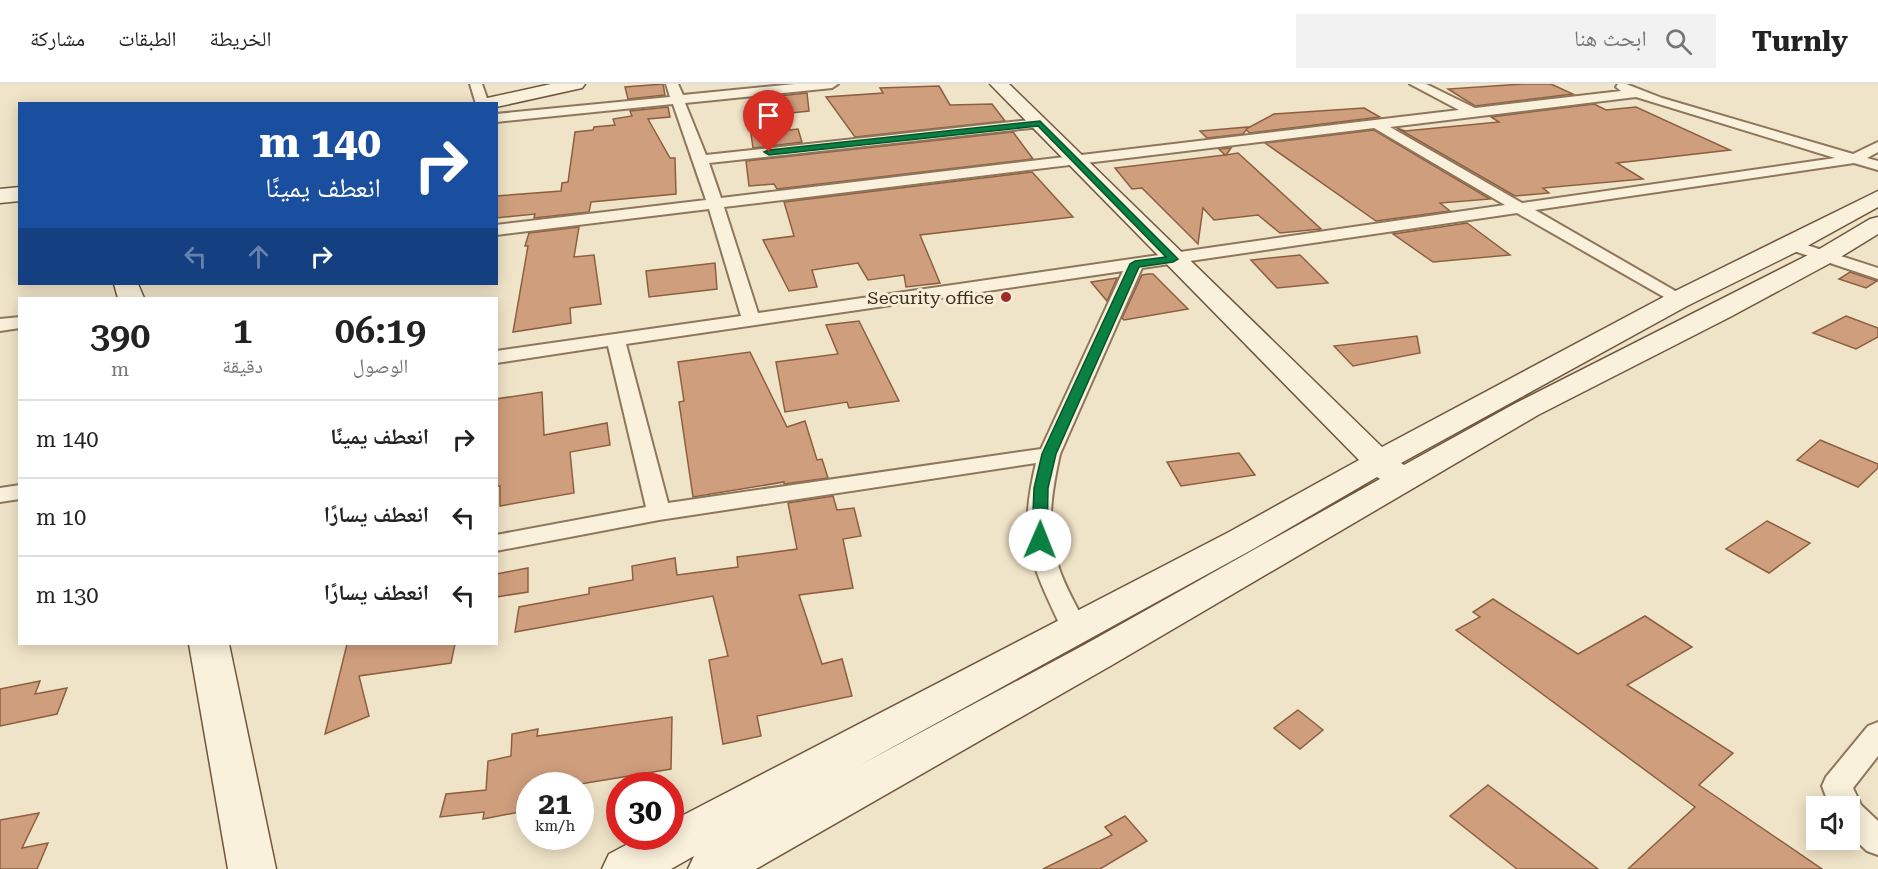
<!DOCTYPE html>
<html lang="ar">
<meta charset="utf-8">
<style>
:root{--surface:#fff;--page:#f2f2f2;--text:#222;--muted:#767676;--line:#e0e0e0}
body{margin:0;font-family:"Roboto Serif","Noto Naskh Arabic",serif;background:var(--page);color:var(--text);direction:rtl;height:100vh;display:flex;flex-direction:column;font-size:22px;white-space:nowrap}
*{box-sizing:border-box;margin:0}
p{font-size:20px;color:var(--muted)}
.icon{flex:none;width:33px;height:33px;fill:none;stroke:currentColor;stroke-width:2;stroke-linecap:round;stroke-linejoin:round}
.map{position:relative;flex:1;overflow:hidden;direction:ltr}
.drawer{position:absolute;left:18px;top:213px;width:480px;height:348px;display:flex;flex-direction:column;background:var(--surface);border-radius:0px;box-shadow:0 3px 15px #0003;direction:rtl}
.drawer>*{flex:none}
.guide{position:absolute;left:18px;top:18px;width:480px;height:183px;border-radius:0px;box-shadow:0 3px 15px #0003;direction:rtl;background:#1a4fa0;color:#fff;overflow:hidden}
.controls{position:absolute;left:1806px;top:712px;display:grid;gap:12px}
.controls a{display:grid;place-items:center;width:54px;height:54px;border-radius:0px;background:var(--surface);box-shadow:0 3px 15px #0003;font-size:30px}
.speed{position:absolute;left:516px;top:688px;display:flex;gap:12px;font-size:30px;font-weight:700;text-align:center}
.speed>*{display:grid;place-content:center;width:78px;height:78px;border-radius:50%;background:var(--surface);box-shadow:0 3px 15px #0003;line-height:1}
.speed small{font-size:15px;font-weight:400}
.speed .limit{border:9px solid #d22;background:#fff;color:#111}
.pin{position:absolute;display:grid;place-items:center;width:51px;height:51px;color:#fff;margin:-62px -26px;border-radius:50% 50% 50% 0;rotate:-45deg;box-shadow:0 0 6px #0007}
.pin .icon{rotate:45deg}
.me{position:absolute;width:66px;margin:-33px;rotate:1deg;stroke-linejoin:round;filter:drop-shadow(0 0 4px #0008)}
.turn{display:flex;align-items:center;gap:21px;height:126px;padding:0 18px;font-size:27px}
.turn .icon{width:78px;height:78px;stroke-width:2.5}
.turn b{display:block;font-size:42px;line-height:51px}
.lanes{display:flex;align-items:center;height:57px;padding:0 18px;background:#0003;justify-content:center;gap:30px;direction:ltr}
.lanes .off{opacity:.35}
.eta{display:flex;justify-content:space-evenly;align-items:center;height:102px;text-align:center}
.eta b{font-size:36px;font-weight:600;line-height:42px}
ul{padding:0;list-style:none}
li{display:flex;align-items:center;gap:18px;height:78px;padding:0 18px;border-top:2px solid var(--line)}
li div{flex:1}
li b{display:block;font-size:22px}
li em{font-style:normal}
header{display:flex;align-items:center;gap:36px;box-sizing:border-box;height:84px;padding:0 30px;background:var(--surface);border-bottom:2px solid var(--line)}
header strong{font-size:28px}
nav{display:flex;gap:33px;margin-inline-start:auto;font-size:21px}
.search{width:420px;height:54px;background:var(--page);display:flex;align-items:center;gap:15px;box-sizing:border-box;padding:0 21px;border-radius:0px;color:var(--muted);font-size:22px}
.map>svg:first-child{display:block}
.building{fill:#cf9f7d;stroke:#8d5f41;stroke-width:1.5}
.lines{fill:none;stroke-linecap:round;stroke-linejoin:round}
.street-casing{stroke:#8d765c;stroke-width:4}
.secondary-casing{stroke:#6f573f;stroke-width:3}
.street{fill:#faf1dc;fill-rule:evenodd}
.secondary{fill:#faf1dc;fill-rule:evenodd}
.route{fill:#0b8043;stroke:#07532c;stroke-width:1.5}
.poi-dot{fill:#9e2a2b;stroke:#f7eed8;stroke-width:2}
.labels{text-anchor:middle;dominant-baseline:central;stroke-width:6;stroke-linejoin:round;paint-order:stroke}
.far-poi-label{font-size:18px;fill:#3d2e20;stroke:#f7eed8;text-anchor:end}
</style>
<header>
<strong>Turnly</strong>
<div class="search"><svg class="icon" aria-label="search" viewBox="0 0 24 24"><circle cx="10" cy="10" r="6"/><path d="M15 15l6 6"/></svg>ابحث هنا</div>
<nav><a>الخريطة</a><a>الطبقات</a><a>مشاركة</a></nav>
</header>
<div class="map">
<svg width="1878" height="785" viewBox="0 0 1878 785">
<rect width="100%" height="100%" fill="#f0e4c8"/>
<g class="building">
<polygon points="663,0 665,11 628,15 625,3"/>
<polygon points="1523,0 1551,0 1573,10 1475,22 1448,5"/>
<polygon points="939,2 950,21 992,20 1005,37 855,53 826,13 883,9 880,4"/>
<polygon points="807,9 809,27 791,29 779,12"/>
<polygon points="1594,20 1606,26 1636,23 1730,66 1617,79 1643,95 1543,104 1549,109 1515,112 1397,44 1405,47 1499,38 1491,33"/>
<polygon points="668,23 670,33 648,35 670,74 675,74 676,110 591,118 589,128 534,134 535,130 496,134 496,112 561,107 562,99 568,98 575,48 593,46 594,43 615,41 613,35 632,32 630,27"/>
<polygon points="1364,24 1380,33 1250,49 1246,46 1243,50 1207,54 1200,47 1248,43 1246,45 1274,30"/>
<polygon points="798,45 802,58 753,64 751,50"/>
<polygon points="1374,46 1490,115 1440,119 1450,127 1376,137 1265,59"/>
<polygon points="1013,48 1033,75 777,105 774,100 749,102 746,77"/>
<polygon points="1231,64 1226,71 1238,69 1321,145 1280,149 1258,131 1214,136 1203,124 1198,160 1142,104 1132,105 1115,84 1225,71 1219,65"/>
<polygon points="1032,88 1073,133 920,151 940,199 906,203 904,191 868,196 858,179 812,186 817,203 789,207 763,156 794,152 784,118"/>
<polygon points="1467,139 1510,171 1433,178 1393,150"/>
<polygon points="579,143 574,173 594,171 601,220 570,224 571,239 513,248 528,162 525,162 529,149"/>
<polygon points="1300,171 1328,199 1277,204 1251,176"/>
<polygon points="715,179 717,205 649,213 646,187"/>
<polygon points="1850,188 1877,197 1866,204 1839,195"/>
<polygon points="1148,190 1153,190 1188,225 1124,236 1122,234 1142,191"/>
<polygon points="1117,194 1107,217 1091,198"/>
<polygon points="1846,232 1878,244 1878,253 1856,265 1813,249"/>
<polygon points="859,237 899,317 849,324 847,318 785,328 776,278 838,270 826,241"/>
<polygon points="1417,252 1420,269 1353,282 1334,262"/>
<polygon points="750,268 787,343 805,337 817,376 822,375 828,394 784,400 784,398 693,413 679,318 684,317 678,278"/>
<polygon points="542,308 544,351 607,339 610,361 570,368 574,409 500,422 500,402 496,402 496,315"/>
<polygon points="1820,356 1878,380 1878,384 1858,403 1797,376"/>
<polygon points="1239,369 1255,391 1181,402 1167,378"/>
<polygon points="833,412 837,426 854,424 861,452 843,455 853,504 799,511 822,580 842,575 852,612 757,632 761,652 723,660 709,576 728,572 713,512 515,548 519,523 589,510 589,504 633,496 632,482 675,474 677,491 738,483 737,473 797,465 788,419"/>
<polygon points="1767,437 1810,459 1769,489 1726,465"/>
<polygon points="528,484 528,508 496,513 496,490"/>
<polygon points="1493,515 1578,570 1645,532 1692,563 1627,601 1733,669 1699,701 1822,785 1628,785 1695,723 1456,546 1480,533 1473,528"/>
<polygon points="347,560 455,560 451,579 359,592 369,632 325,650"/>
<polygon points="40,597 35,610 67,604 57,630 0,642 0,605"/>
<polygon points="1298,626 1323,646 1300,665 1274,644"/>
<polygon points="672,633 671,685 568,702 530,702 530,726 483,735 484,728 440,733 446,710 486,706 488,677 511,672 512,650 538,645 537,652"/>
<polygon points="1488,701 1598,785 1517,785 1450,732"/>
<polygon points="39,729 22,764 48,759 37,785 0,785 0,736"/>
<polygon points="1125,732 1147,757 1100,785 1043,785 1112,751 1105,743"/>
</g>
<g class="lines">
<defs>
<g id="street">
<polygon points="470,0 482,0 489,20 476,20"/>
<path d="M666 0H678L683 11 795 0H838L832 4 685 19 706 71 1040 35 1047 39 1040 43 709 79 721 114 1459 26 1410 0H1426L1475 24 1621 7 1616 3 1618 0H1626L1662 14 1853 70 1878 58V68L1867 74 1878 77V86L1854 79 1535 126 1684 212 1687 216 1684 220 1678 221 1517 129 1142 184 1060 370C1052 406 1045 445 1058 481 1065 504 1078 524 1088 545L1084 552 1075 555 1066 552 1062 545C1030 477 1018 455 1036 379L659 436 496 467V451L646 423 608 262 496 279V267L741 232 709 125 496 151V141L706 116 673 20 496 38V30L670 13ZM1636 13 1835 74 1522 119 1390 43ZM1374 44 1505 121 758 229 724 123ZM1123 187 1041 365 668 419 626 260Z"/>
<polygon points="1791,156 1878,184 1878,195 1785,164 1783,161"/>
<polygon points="20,233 20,244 0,247 0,235"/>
<polygon points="20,401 20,415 0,418 0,404"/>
<polygon points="1878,638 1878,672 1853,704 1861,721 1878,737 1878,771 1867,767 1850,751 1850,723 1830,723 1822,702 1826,693 1868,642"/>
</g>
<g id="secondary">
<polygon points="551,0 585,0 582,4 496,23 496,20 476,20 478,16"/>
<path d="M990 0H1009L1382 363 1669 210 1878 107V123L1800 166 1687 222 1401 379 1404 381 1516 319 1816 167 1870 135 1878 133V150L1834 177 1730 233 1538 331 1112 581 756 785H688L694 772 671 785H602L609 770 641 753H670V738L1229 448 1359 376ZM1377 393 1380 395 1084 561 860 681 1255 464Z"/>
<polygon points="20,103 20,117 0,119 0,105"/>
<polygon points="114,200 138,200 144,214 118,214"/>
<polygon points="189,560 229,560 276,785 228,785"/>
</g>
</defs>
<use href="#street" class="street-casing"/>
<use href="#secondary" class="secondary-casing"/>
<use href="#street" class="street"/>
<use href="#secondary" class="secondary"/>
</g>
<polygon class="route" points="1040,37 1178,175 1173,178 1139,183 1056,370 1048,404 1047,456 1040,461 1032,456 1034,404 1042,370 1130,180 1135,177 1166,173 1038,42 769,71 764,68 769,66"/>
<circle class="poi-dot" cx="1006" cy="213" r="6"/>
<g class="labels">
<g class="far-poi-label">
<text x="994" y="213">Security office</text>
</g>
</g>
</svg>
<div class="controls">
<a><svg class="icon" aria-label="sound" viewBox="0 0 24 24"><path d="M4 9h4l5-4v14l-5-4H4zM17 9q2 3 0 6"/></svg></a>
</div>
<div class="speed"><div>21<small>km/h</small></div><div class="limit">30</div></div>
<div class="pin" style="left:769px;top:68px;background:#d93025"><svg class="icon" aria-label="arrive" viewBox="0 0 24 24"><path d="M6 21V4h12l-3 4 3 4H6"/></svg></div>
<svg class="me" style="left:1040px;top:456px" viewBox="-20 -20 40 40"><circle r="19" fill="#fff"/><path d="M0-13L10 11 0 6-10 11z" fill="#0b8043"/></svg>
<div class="guide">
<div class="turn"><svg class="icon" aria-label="right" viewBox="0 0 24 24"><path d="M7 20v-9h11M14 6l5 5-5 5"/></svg><div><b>140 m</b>انعطف يمينًا</div></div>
<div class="lanes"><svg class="icon off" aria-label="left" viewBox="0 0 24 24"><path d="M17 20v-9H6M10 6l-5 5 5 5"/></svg><svg class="icon off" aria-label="ahead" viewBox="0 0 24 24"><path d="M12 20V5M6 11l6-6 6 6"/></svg><svg class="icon" aria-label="right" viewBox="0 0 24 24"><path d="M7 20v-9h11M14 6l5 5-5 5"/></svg></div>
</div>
<section class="drawer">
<div class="eta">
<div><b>06:19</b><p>الوصول</p></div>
<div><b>1</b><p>دقيقة</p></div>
<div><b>390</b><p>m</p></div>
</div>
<ul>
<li><svg class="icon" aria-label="right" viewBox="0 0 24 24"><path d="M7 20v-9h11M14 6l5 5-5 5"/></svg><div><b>انعطف يمينًا</b></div><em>140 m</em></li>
<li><svg class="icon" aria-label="left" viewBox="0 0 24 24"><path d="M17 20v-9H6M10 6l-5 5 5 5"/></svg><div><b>انعطف يسارًا</b></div><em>10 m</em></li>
<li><svg class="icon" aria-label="left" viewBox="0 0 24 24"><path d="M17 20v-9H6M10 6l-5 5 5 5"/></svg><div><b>انعطف يسارًا</b></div><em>130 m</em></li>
</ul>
</section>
</div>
